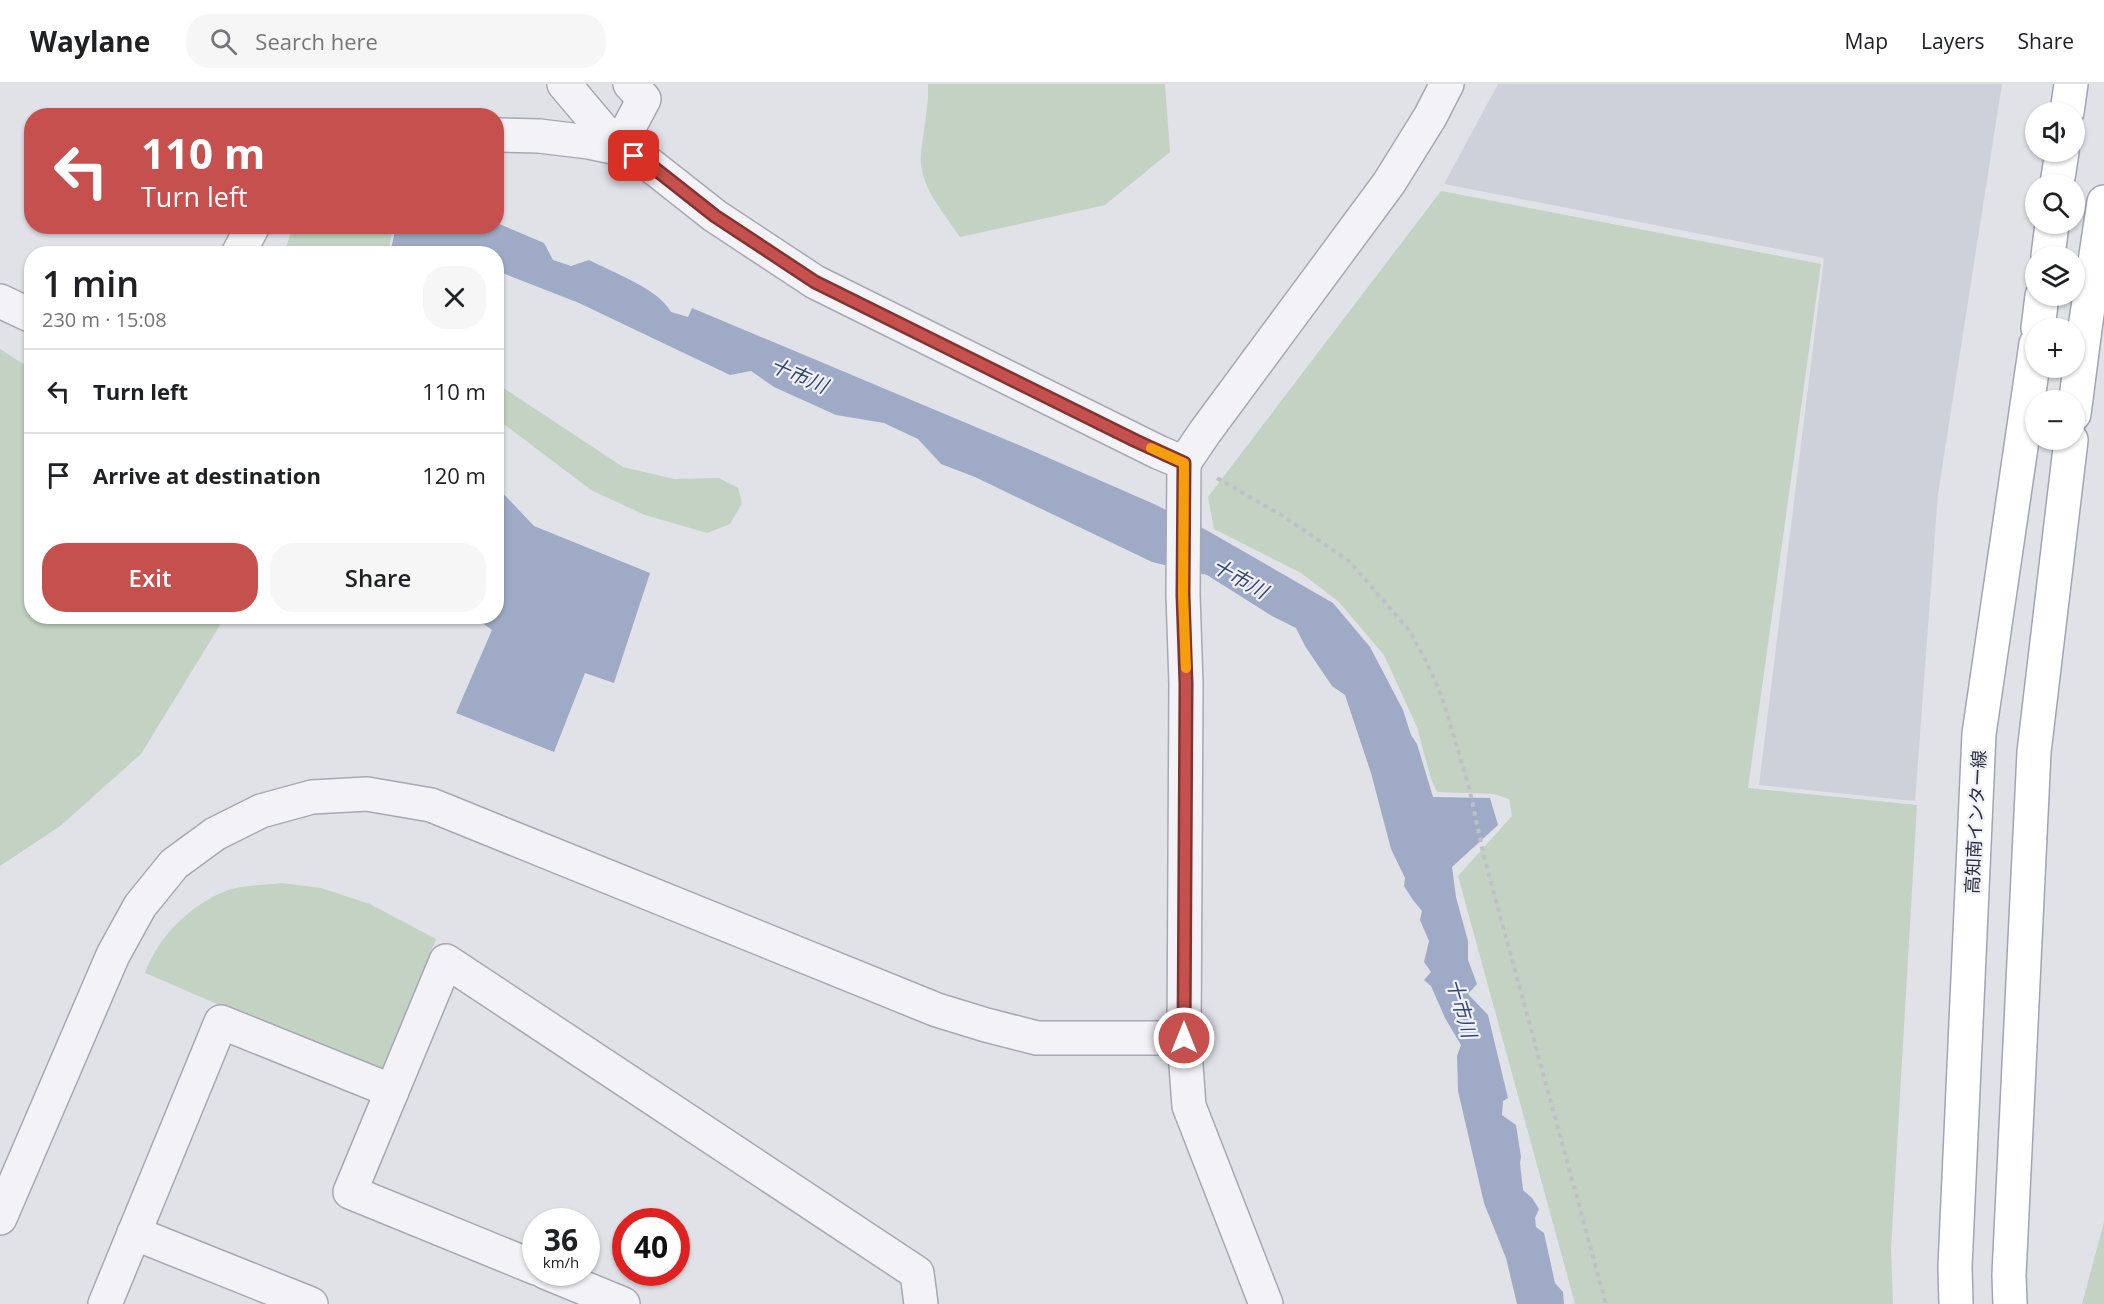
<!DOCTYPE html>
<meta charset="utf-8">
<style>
:root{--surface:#fff;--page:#f6f6f6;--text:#202124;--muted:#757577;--line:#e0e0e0;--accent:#c5504d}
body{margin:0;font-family:"Open Sans","Noto Sans JP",sans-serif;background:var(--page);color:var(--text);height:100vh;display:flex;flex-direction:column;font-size:22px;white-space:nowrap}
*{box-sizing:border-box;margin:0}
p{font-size:20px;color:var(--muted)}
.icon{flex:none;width:33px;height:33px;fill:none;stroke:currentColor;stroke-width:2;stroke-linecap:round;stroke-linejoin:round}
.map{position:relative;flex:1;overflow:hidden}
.side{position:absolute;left:24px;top:162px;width:480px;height:378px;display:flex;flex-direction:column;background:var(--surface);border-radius:24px;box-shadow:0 2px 4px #0004}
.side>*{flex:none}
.top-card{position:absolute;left:24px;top:24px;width:480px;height:126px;border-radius:24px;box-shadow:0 2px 4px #0004;background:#c5504d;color:#fff;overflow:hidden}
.controls{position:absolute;left:2025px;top:18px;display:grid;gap:12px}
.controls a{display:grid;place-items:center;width:60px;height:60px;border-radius:50%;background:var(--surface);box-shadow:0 2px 4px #0004;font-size:30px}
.speed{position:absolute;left:522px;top:1124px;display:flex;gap:12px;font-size:30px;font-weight:700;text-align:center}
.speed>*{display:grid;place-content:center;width:78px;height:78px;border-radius:50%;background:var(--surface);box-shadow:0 2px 4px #0004;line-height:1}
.speed small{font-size:15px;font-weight:400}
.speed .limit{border:9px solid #d22;background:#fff;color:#111}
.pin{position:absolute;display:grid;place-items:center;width:51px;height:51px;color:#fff;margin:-26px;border-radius:12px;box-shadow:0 3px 9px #0006}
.me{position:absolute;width:66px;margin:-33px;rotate:0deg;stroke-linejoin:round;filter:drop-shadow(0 0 4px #0008)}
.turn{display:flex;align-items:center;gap:21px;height:126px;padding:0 18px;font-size:27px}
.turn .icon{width:78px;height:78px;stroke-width:2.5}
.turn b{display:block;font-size:42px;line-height:51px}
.round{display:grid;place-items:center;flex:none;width:63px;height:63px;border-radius:24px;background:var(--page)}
.overview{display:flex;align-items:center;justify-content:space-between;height:102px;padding:0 18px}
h1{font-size:36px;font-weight:600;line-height:45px}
.button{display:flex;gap:12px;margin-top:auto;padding:12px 18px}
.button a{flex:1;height:69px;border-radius:24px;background:var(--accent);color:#fff;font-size:24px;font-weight:600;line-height:69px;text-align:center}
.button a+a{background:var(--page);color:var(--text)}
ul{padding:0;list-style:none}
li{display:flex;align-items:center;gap:18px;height:84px;padding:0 18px;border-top:2px solid var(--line)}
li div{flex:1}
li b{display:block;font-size:22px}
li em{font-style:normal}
header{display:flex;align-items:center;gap:36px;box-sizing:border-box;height:84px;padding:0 30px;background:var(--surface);border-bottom:2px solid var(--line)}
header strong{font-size:28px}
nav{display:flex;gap:33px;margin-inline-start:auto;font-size:21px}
.search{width:420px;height:54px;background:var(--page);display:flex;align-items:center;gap:15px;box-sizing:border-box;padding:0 21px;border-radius:24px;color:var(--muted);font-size:22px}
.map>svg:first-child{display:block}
.built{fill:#cfd1da}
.green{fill:#c3d2c2}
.water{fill:#9eaac6}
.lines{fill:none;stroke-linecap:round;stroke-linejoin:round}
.minor-casing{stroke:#a6a8b2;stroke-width:36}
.major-casing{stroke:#a0a5b3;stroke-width:36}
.path{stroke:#bfc0c7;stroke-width:4;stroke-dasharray:4.5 4.5;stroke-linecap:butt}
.minor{stroke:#f3f3f7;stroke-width:33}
.major{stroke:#fff;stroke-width:33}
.route-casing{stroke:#803432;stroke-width:15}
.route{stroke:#c5504d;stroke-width:10}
.slow{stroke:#f59e0b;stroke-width:10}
.labels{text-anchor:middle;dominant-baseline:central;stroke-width:4.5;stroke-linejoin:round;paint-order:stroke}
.street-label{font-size:18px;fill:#2a2e3f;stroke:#f0f1f6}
.water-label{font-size:20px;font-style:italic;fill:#374670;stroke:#f0f1f6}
</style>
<header>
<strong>Waylane</strong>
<div class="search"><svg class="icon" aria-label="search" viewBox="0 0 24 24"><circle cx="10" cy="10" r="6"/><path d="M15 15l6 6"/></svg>Search here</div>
<nav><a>Map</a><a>Layers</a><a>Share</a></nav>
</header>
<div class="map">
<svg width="2104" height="1220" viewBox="0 0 2104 1220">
<rect width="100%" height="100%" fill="#e0e2e8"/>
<polygon class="built" points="1498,0 2002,0 1938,410 1915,717 1759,701 1824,174 1444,100"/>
<g class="green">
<path d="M928 0H1165L1170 68 1105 121 960 153C944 129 918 101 921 70 923 46 929 24 928 0Z"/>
<polygon points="1441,107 1821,180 1748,704 1917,721 1891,1165 1893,1220 1575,1220 1458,792 1512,732 1509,715 1494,710 1437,708 1431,695 1417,643 1384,571 1339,518 1301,489 1214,445 1208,413"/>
<polygon points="298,142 393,142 393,143 388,169 284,169 291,149"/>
<polygon points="0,265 31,285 32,532 225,533 141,670 59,743 0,782"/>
<polygon points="496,299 623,383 674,395 719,394 738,404 742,419 730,440 707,449 645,431 591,406 497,335"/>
<path d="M282 799 321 804 370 820 436 855 383 991 145 889C157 854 191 820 226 807 241 801 265 801 282 799Z"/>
<polygon points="2104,1138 2104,1220 2082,1220"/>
</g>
<g class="water">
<path d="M497 139 544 159 553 176 571 182 589 176C612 188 659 205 671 228L688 233 692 224 1026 364 1154 420 1208 447 1333 519 1370 563 1403 626 1411 651 1417 660 1433 713 1490 714 1498 741 1452 783 1456 813 1468 857V876L1477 900 1468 910 1488 931 1508 1014 1503 1017 1502 1031 1516 1041 1521 1073 1520 1079 1523 1106 1532 1114 1539 1125 1535 1134 1536 1143 1544 1149 1555 1199 1563 1208 1564 1220H1517L1506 1174 1484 1119 1458 1007 1457 972 1461 961 1445 934 1431 902 1424 896 1431 888 1424 878 1429 857 1420 836 1422 827 1413 816 1404 802 1405 794 1391 765 1371 689 1345 611 1332 602 1305 562 1296 544 1272 532 1207 491 1152 478 975 393 941 380 918 355 884 339 836 331 774 303 751 287 730 291 579 219 497 187 496 170 390 169 396 143 496 142Z"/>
<polygon points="497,403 534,442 650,489 614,599 585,589 554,668 456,629 492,546 474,533 496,532"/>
</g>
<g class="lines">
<defs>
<g id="minor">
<polyline points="564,0 618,64 644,15 630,0"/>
<polyline points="496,51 539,52 589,58 618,64 649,80 715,132 815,198 1158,368 1184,379 1183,511 1186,600 1184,954 1189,1022 1266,1220"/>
<polyline points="238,170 253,142"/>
<polyline points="0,217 32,232"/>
<polyline points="1184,379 1205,348 1389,99 1430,33 1447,0"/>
<polyline points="0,1134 113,871 140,822 174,780 215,750 261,727 312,713 367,710 431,721 937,926 986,941 1037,954 1184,954"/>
<polyline points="134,1149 311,1220"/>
<polyline points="536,1184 350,1108 446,877 917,1189 921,1220"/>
<polyline points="545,1188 623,1220"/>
<polyline points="105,1220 221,938 392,1007"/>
</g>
<g id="major">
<polyline points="2067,28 2071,0"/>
<polyline points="2057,100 2062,68"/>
<polyline points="2048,172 2052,140"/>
<polyline points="2038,244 2042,212"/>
<polyline points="2074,330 2086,237 2104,118"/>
<polyline points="1956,1220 1955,1183 1979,650 2036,260"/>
<polyline points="2010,1220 2009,1191 2034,668 2071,356"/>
</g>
</defs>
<use href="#minor" class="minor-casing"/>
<use href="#major" class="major-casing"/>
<polyline class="path" points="1217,394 1286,434 1349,477 1409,546 1427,579 1442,613 1469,703 1484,773 1606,1220"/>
<use href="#minor" class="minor"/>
<use href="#major" class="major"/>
</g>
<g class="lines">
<defs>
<polyline id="route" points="634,72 649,80 715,132 815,198 1136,357 1184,379 1183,511 1186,600 1184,954"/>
</defs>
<use href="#route" class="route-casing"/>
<use href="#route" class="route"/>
<polyline class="slow" points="1151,364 1184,379 1183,511 1186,584"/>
</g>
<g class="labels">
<g class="street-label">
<text transform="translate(1975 738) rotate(-87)">高知南インター線</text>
</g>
<g class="water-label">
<text transform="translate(799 291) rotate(23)">十市川</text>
<text transform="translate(1240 494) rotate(29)">十市川</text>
<text transform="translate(1462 924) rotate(74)">十市川</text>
</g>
</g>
</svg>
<div class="controls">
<a><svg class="icon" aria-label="sound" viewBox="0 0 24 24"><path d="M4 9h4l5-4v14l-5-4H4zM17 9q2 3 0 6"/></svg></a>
<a><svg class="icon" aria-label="search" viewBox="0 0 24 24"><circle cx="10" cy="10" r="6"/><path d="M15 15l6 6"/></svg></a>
<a><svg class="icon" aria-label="layers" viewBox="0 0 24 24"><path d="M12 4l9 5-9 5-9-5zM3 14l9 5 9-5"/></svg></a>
<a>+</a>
<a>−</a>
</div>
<div class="speed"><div>36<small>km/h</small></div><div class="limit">40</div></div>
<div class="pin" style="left:634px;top:72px;background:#d93025"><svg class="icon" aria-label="arrive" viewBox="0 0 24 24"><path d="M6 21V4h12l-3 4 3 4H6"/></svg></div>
<svg class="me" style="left:1184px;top:954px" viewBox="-20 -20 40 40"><circle r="17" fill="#c5504d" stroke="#fff" stroke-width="3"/><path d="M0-11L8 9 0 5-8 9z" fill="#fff"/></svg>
<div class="top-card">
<div class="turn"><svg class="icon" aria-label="left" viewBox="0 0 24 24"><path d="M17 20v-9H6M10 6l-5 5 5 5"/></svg><div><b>110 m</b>Turn left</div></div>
</div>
<section class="side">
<div class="overview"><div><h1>1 min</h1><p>230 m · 15:08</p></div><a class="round"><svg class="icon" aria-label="close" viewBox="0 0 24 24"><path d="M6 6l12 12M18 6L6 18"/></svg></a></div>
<ul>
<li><svg class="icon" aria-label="left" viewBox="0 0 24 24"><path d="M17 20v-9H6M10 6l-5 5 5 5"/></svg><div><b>Turn left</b></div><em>110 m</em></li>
<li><svg class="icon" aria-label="arrive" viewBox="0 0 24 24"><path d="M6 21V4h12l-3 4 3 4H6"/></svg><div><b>Arrive at destination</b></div><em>120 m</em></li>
</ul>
<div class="button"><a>Exit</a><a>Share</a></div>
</section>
</div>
